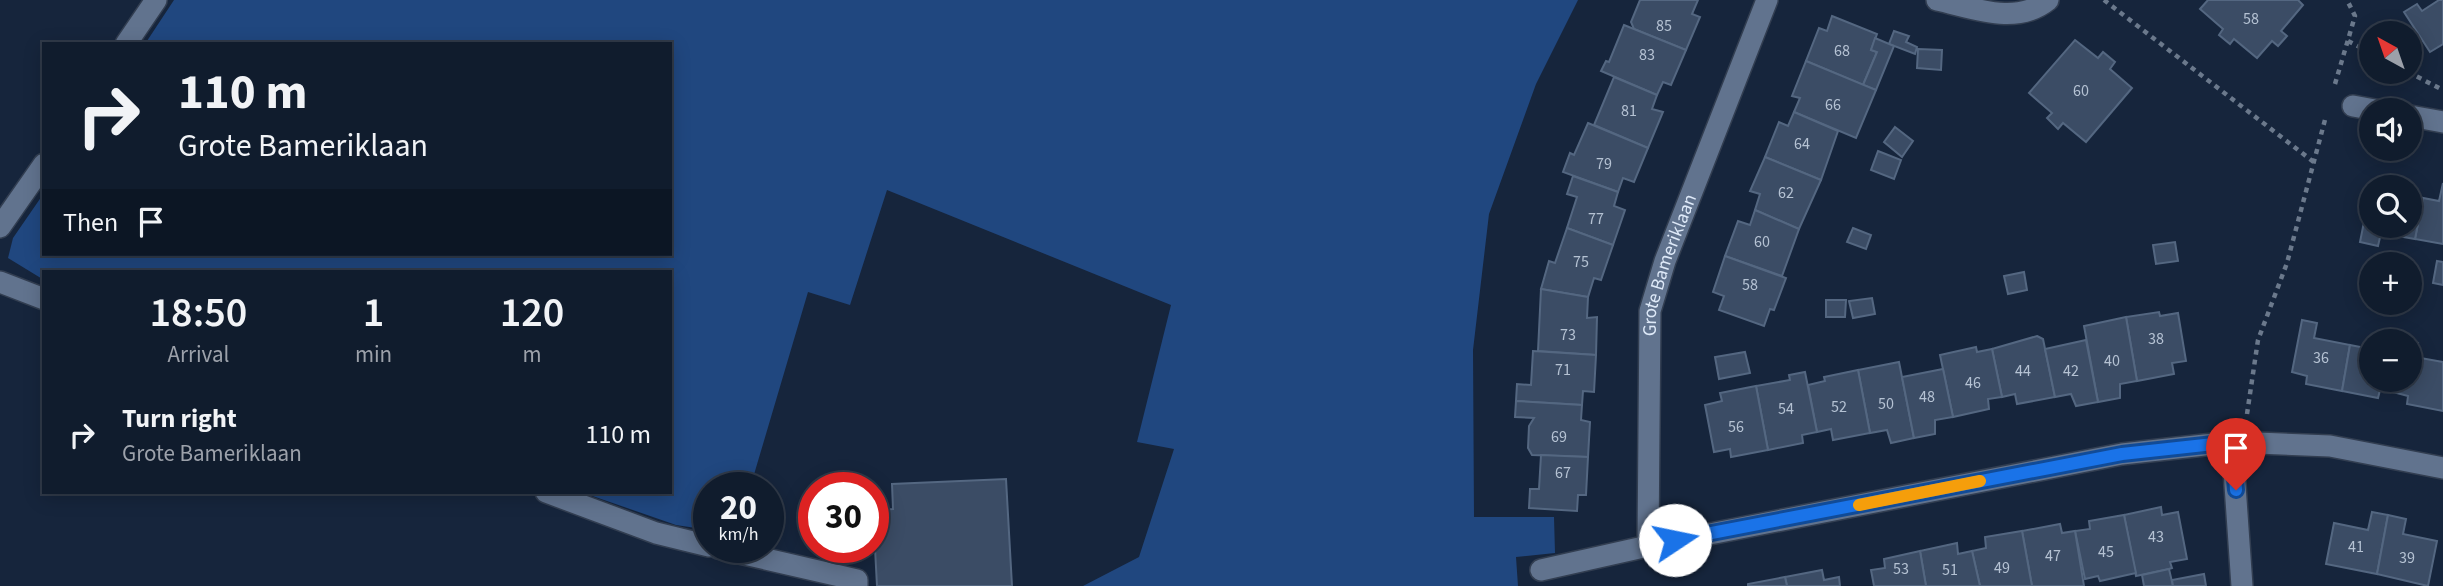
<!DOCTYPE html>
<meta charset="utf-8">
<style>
:root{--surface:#101c2d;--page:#192535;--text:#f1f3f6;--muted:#9ca1aa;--line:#303a49}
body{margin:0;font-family:"Source Sans 3",sans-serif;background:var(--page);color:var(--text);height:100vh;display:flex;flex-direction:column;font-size:26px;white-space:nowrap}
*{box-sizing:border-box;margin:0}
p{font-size:23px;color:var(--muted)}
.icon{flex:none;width:38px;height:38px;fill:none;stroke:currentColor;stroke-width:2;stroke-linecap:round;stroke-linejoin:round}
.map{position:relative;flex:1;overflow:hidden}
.details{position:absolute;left:42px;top:270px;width:630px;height:224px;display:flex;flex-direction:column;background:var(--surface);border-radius:0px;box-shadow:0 4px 18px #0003,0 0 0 2px var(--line)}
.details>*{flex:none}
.banner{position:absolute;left:42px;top:42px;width:630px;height:214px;border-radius:0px;box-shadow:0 4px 18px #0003,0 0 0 2px var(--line);background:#101c2d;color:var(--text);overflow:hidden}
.needle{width:46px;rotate:320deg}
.fabs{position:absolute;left:2359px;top:21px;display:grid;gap:14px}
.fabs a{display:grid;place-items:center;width:63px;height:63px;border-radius:50%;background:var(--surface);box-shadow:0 4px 18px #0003,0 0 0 2px var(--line);font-size:35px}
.speed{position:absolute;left:693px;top:472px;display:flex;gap:14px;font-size:35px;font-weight:700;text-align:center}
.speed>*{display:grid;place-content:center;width:91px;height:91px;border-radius:50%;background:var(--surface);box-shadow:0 4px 18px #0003,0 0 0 2px var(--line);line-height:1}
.speed small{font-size:18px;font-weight:400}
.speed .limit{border:10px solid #d22;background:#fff;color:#111}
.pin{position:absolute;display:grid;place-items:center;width:60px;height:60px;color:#fff;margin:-72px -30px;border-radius:50% 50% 50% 0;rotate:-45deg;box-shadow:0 0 7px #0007}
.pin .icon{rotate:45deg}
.me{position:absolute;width:77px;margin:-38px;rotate:79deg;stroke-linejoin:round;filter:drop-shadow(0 0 5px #0008)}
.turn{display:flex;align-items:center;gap:24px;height:147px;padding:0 21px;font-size:32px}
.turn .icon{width:91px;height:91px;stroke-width:2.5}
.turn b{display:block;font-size:49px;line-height:60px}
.then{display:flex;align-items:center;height:66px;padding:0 21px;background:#0003;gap:14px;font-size:26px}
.eta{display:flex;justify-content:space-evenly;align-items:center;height:119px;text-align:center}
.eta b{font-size:42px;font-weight:600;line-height:49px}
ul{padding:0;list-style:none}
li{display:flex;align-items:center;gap:21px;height:91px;padding:0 21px}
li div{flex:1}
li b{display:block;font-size:26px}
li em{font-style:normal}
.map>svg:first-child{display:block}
.green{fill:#20477f}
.building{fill:#3b4c65;stroke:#546781;stroke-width:2}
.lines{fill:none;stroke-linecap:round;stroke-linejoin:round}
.minor-casing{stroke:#323e51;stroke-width:24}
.path{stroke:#6b798c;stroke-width:4.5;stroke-dasharray:5 5;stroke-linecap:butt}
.minor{stroke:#61738e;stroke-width:21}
.route-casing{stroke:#114b97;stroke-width:18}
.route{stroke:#1a73e8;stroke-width:12}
.slow{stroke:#f59e0b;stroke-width:12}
.labels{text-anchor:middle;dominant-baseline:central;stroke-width:7;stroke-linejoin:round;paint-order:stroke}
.number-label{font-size:16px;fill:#b5c2d3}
.street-label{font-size:19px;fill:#dee9f8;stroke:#0d1c31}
</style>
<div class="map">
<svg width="2443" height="586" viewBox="0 0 2443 586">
<rect width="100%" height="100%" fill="#16253c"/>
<polygon class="green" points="174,0 1578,0 1536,84 1489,214 1473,350 1474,517 1554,517 1555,553 1516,557 1518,586 1083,586 1139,557 1174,449 1137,442 1171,305 887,190 850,305 808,292 750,488 709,488 709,530 676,525 581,492 670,492 670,271 44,271 44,280 8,258 13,238 44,193 44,254 670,254 670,44 145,44"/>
<g class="building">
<polygon points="1640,0 1698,0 1692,14 1700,17 1686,50 1634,29 1631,22"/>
<polygon points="2208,0 2298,0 2303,5 2281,31 2287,36 2278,46 2272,41 2257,58 2234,39 2230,44 2219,35 2223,29 2200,9"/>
<polygon points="2439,0 2443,0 2443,44 2430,52 2404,12 2417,4 2422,11"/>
<polygon points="1832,16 1877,34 1871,50 1877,52 1863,85 1806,61 1819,28 1827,31"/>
<polygon points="1624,25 1686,50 1671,85 1663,82 1657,95 1601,71 1606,61 1609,62"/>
<polygon points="1894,31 1909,36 1906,42 1917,47 1915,54 1889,44"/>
<polygon points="1875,38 1894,46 1876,90 1863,85 1877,52 1871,50"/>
<polygon points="2075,40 2098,58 2103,52 2115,62 2110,69 2132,88 2086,142 2063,123 2058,129 2047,118 2052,113 2029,93"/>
<polygon points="1918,49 1942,50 1941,70 1917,68"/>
<polygon points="1806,61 1876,90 1856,138 1794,112 1800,98 1792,96"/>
<polygon points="1614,77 1657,95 1652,109 1663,112 1648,148 1594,125"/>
<polygon points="1794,112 1838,131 1821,180 1765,157 1779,122 1788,126"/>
<polygon points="1588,123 1648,148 1634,182 1623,178 1618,192 1563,172 1570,153 1574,155"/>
<polygon points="1895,127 1913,141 1902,157 1884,142"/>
<polygon points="1878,151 1901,160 1894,179 1871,170"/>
<polygon points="1765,157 1821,180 1799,229 1755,210 1760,194 1750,191"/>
<polygon points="1573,176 1618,192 1614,206 1625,210 1613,245 1567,228 1577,197 1567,194"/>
<polygon points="2443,183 2443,244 2415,239 2423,198 2439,201"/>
<polygon points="2410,195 2423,198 2415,239 2381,233 2378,246 2360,242 2369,197 2371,226 2410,226"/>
<polygon points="1755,210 1799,229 1782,276 1725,256 1738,221 1750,225"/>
<polygon points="1567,228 1613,245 1601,280 1594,278 1588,297 1541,289 1549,261 1555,263"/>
<polygon points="1853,228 1871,235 1866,249 1847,242"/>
<polygon points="2175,242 2178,261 2156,264 2153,245"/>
<polygon points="1725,256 1786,278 1774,310 1770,309 1764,326 1719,310 1724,296 1713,292"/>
<polygon points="2437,261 2443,262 2443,285 2433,283"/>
<polygon points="2024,272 2027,290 2008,294 2004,276"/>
<polygon points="1541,289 1588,297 1587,318 1597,317 1596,355 1538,351"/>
<polygon points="1872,298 1875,314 1853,318 1849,301"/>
<polygon points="1826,300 1846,300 1845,317 1826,317"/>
<polygon points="2159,312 2160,316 2178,313 2186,361 2172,363 2174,374 2137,381 2126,317"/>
<polygon points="2126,317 2137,381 2120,384 2120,398 2098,402 2084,326"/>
<polygon points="2302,320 2317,323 2314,338 2350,345 2342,391 2306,384 2307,376 2292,372"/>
<polygon points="2037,336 2043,339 2055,397 2017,404 2015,394 2002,397 1992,349"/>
<polygon points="2386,337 2404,340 2385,341"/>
<polygon points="2086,340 2098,402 2076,406 2071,394 2055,397 2045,349"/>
<polygon points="2410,341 2418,343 2415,357 2443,362 2443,411 2407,404 2408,396 2393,392 2396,380 2410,380"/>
<polygon points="2350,345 2371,349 2371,380 2396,380 2393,392 2380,390 2378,398 2342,391"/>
<polygon points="1976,347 1977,352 1992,349 2002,397 1988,399 1989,409 1953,417 1940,355"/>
<polygon points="1533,351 1596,355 1594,392 1583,391 1582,405 1516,401 1517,384 1531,385"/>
<polygon points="1745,352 1750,373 1719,379 1715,357"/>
<polygon points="1899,362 1914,438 1891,443 1887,430 1870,433 1858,370"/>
<polygon points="1943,369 1953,417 1935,420 1935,434 1914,438 1902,377"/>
<polygon points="1858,370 1870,433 1833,440 1831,429 1817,432 1808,385 1825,381 1824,377"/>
<polygon points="1805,372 1817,432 1802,435 1803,443 1768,450 1756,386 1790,380 1789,375"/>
<polygon points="1756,386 1768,450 1731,457 1730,449 1714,452 1705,405 1722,401 1720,393"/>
<polygon points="1516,401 1582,405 1581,420 1590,422 1588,457 1532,455 1528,448 1529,426 1534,418 1515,417"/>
<polygon points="1541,455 1588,457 1586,495 1578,495 1577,511 1529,508 1530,489 1539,489"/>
<polygon points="1006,479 1012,586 877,586 873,510 893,509 892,484"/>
<polygon points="2161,507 2162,515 2178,512 2187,559 2170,562 2172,568 2169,569 2136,576 2124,515"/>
<polygon points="2372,512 2388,515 2377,574 2326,564 2334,523 2368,530"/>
<polygon points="2124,515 2136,573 2100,581 2098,576 2085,579 2075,531 2090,529 2089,521"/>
<polygon points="2388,515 2406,519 2403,534 2437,541 2428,586 2377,574"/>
<polygon points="2060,524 2062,533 2075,531 2084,586 2032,586 2022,531"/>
<polygon points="2022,531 2032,586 1980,586 1972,551 1986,548 1985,537"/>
<polygon points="1957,543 1958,554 1972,551 1980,586 1926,586 1920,551"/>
<polygon points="1920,551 1926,586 1874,586 1871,570 1885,568 1884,559"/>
<polygon points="2169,569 2173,586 2144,586 2142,575"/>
<polygon points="1822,570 1824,580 1839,577 1840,586 1787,586 1785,577"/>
<polygon points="2204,574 2206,586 2173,586 2172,580"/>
<polygon points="1785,577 1787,586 1748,586 1748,584"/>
</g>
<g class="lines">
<defs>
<g id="minor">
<path d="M1937 0C1974 8 2016 26 2048 0"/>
<polyline points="126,44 156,0"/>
<polyline points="2353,106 2375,110"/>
<polyline points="2410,116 2443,122"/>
<polyline points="0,227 44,164"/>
<polyline points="0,282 44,299"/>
<polyline points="2232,442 2242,586"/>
<polyline points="546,492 656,533 709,546"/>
<path id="s1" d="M1648 546 1650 311 1665 261 1767 0"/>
<polyline points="718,548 857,580 857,586"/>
<polyline points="1541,570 1648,546 2122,454 2232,442 2330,446 2443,468"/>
</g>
</defs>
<use href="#minor" class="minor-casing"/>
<g class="path">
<polyline points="2104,0 2315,163"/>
<polyline points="2348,41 2371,53"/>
<polyline points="2408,72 2443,90"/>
<polyline points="2335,84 2355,16 2347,0"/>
<polyline points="2247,414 2258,340 2287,263 2326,116"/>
</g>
<use href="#minor" class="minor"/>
</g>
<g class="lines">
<defs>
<polyline id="route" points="1675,540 2122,454 2232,442 2236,490"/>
</defs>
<use href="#route" class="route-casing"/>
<use href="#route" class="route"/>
<polyline class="slow" points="1859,505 1980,481"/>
</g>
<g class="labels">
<g class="number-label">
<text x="2251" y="19">58</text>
<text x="1664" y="26">85</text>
<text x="1842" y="51">68</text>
<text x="1647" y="55">83</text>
<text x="2081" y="91">60</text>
<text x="1833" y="105">66</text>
<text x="1629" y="111">81</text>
<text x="1802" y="144">64</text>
<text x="1604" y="164">79</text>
<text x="1786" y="193">62</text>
<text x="1596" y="219">77</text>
<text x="1762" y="242">60</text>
<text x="1581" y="262">75</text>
<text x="1750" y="285">58</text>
<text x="1568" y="335">73</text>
<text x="2156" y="339">38</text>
<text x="2321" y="358">36</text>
<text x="2112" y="361">40</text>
<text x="1563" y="370">71</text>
<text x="2023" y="371">44</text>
<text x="2071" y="371">42</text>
<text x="1973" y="383">46</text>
<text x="1927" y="397">48</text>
<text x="1886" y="404">50</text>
<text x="1839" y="407">52</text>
<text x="1786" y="409">54</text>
<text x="1736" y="427">56</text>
<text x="1559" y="437">69</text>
<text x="1563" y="473">67</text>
<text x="2156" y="537">43</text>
<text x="2356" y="547">41</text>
<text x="2106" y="552">45</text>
<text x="2053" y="556">47</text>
<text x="2407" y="558">39</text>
<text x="2002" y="568">49</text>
<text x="1901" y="569">53</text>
<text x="1950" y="570">51</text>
</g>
<g class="street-label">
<text stroke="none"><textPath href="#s1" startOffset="284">Grote Bameriklaan</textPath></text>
</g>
</g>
</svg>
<div class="fabs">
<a><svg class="needle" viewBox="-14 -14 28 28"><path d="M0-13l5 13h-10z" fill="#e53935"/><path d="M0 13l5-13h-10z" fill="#9ca1aa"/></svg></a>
<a><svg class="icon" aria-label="sound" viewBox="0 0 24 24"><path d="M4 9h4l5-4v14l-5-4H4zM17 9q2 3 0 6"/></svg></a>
<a><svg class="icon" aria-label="search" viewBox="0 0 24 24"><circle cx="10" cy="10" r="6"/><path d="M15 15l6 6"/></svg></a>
<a>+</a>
<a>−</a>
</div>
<div class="speed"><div>20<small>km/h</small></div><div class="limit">30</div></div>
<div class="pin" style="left:2236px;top:490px;background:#d93025"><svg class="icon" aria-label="arrive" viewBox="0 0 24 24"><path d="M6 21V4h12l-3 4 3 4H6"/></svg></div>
<svg class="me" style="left:1675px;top:540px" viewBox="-20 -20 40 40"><circle r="19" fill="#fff"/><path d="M0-13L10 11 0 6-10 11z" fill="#1a73e8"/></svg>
<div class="banner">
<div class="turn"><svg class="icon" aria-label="right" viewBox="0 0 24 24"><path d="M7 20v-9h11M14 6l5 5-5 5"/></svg><div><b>110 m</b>Grote Bameriklaan</div></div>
<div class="then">Then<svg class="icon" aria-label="arrive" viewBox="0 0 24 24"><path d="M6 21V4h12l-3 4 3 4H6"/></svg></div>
</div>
<section class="details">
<div class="eta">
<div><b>18:50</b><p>Arrival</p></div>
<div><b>1</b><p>min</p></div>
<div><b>120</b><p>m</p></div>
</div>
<ul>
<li><svg class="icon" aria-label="right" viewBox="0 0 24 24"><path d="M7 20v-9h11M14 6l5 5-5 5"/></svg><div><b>Turn right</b><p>Grote Bameriklaan</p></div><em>110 m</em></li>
</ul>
</section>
</div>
